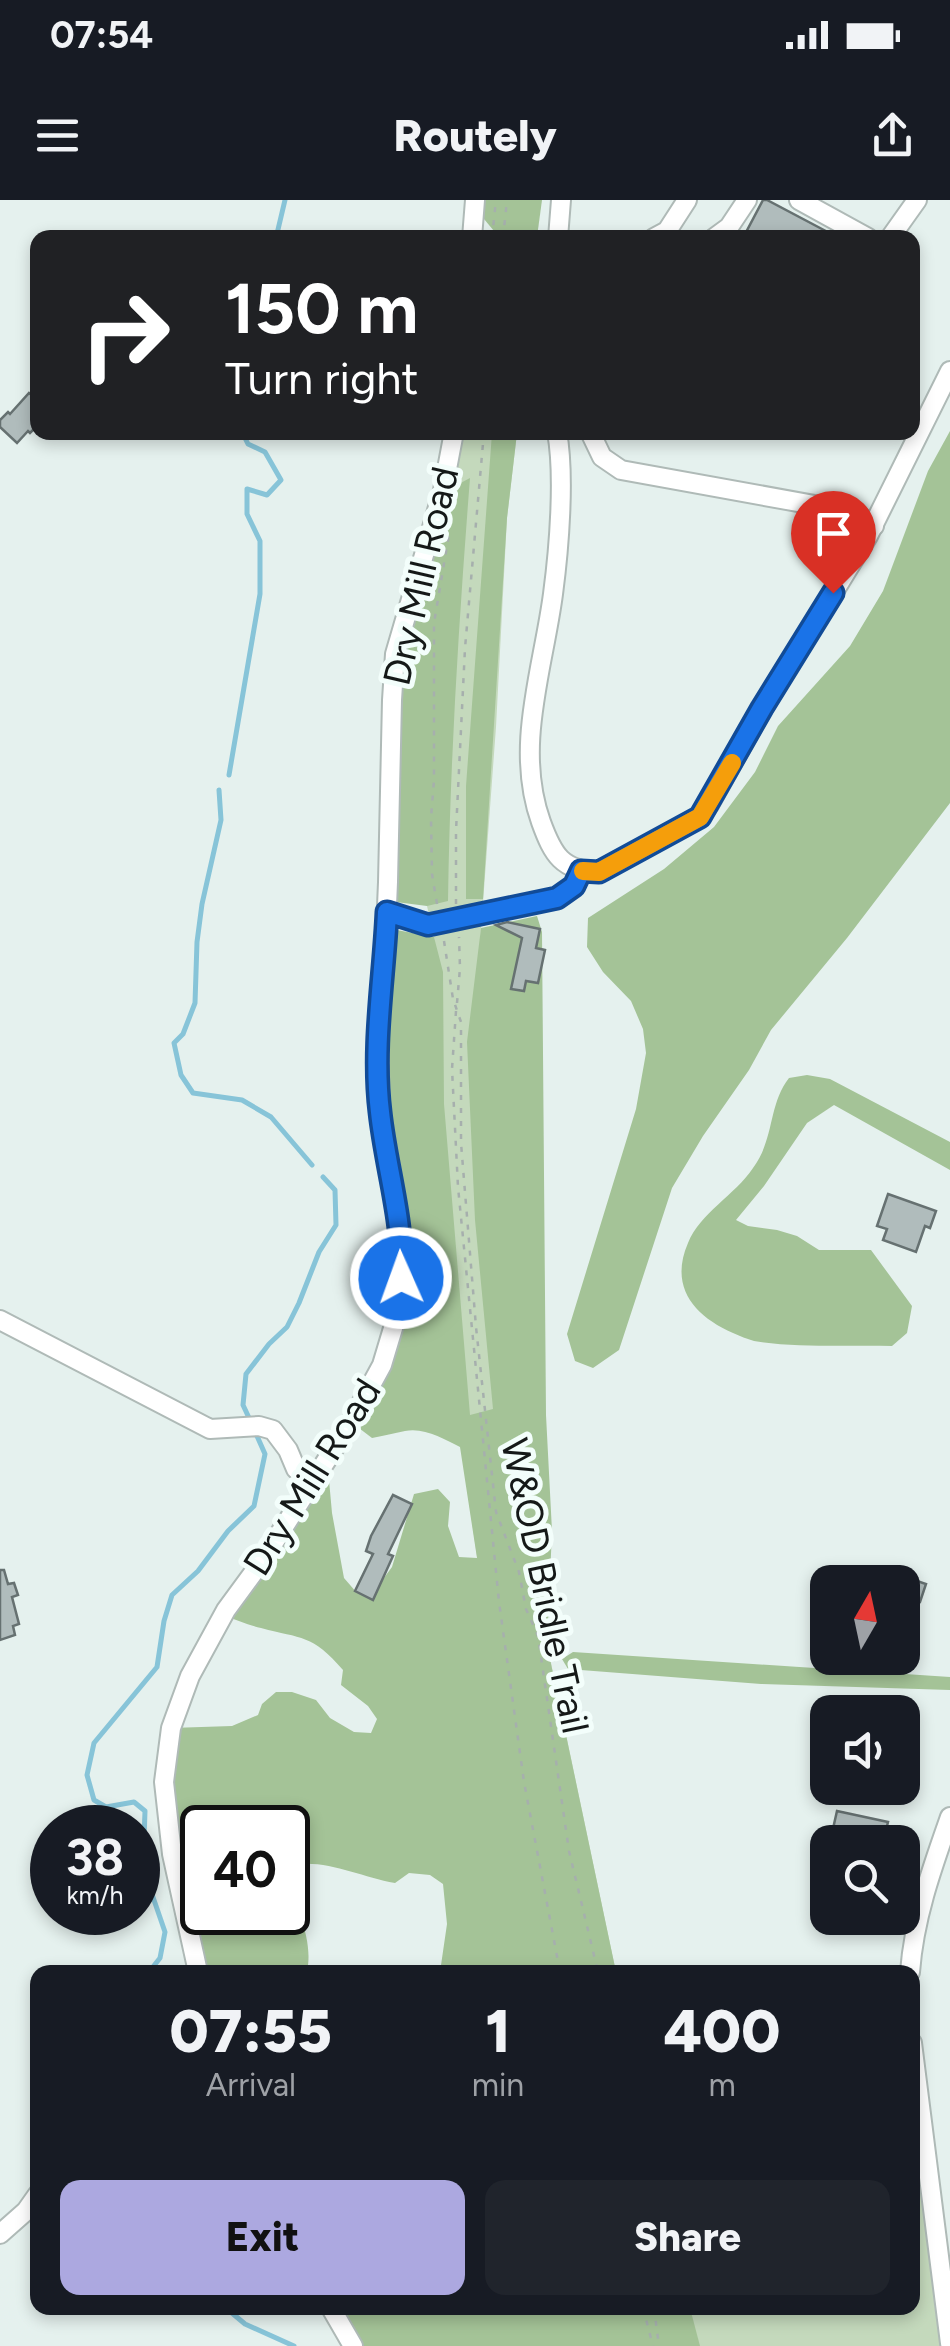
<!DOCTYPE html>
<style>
:root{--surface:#171b24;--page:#20242c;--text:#f1f3f6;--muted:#9ea1a6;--accent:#aca8e0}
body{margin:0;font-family:Figtree,sans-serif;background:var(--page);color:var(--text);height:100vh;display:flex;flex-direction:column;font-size:38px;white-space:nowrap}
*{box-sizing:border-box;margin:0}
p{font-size:32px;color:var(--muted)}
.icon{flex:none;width:55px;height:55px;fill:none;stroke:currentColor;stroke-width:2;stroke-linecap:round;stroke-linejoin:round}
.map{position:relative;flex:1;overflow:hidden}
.side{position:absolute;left:30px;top:1765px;width:890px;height:350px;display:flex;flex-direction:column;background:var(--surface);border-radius:20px;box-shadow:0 5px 15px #0003}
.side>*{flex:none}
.guide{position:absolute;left:30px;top:30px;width:890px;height:210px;border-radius:20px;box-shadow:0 5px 15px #0003;background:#202124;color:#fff;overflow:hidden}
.needle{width:65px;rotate:9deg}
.buttons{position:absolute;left:810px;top:1365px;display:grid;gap:20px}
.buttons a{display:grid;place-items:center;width:110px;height:110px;border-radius:20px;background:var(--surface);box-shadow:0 5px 15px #0003;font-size:50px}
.speed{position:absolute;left:30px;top:1605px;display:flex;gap:20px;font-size:50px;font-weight:700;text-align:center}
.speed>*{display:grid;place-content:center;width:130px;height:130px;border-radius:50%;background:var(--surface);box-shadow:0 5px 15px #0003;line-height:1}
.speed small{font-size:25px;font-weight:400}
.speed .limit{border:5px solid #111;border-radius:15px;background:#fff;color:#111}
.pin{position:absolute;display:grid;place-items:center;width:85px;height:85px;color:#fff;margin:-102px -42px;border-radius:50% 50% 50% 0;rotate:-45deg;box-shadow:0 0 10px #0007}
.pin .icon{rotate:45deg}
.me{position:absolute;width:110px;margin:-55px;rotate:358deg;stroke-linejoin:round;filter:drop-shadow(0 0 8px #0008)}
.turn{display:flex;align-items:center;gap:35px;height:210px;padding:0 30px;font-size:45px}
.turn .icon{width:130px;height:130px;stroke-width:2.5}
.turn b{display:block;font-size:70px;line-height:85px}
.eta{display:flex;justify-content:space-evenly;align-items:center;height:170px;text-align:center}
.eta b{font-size:60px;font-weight:800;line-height:70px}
.cta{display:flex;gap:20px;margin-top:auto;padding:20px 30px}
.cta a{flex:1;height:115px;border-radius:20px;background:var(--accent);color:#111;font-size:40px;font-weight:800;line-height:115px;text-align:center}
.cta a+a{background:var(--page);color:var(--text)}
.status{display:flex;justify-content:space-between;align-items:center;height:70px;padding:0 50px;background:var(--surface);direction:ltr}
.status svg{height:28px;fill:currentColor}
header{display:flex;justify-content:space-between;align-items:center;height:130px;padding:0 30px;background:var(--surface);font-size:45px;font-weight:800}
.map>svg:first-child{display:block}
.green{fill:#c4d9bc}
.forest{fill:#a4c397}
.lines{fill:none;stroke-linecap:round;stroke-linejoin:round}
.stream{stroke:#87c4d8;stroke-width:5}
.building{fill:#b0bcbc;stroke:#667171;stroke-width:2.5}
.minor-casing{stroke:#afbab7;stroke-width:22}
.path{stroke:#a6afad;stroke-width:2.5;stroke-dasharray:5 8;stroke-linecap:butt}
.minor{stroke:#fff;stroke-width:18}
.route-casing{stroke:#114b97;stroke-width:25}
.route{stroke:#1a73e8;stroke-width:18}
.slow{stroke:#f59e0b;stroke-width:18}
.labels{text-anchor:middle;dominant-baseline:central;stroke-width:10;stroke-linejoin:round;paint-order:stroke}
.street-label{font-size:38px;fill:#151918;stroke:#f3fefb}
</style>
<div class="status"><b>07:54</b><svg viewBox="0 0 49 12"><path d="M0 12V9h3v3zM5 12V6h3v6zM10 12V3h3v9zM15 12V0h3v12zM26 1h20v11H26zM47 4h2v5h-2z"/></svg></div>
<header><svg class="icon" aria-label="menu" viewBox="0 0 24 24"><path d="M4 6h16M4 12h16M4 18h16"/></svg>Routely<svg class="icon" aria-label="share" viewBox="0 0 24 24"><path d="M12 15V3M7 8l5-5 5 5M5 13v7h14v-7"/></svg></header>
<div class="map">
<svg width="950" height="2146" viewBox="0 0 950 2146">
<rect width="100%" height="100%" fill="#e5f1ee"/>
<g class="green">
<polygon points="464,233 517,233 507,318 496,527 478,770 513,1265 552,1468 616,1772 538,1772 461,1247 434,737 427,706 401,671 422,416"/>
<polygon points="912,1915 916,1915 940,2146 627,2146 617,2108 912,2108"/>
</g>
<g class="forest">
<polygon points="480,0 542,0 537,37 499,37 479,13"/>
<polygon points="950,231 950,603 847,738 771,830 749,870 703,936 672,988 619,1150 593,1168 575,1161 567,1134 636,909 646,853 643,829 631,801 603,772 587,747 588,718 664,669 714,627 755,572 778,526 850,446 883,391 928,271"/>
<polygon points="492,233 517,233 507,318 483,699 466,699 466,586"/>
<path d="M470 278C459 419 450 560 448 701L427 706 396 702 398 500 411 418 455 286Z"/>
<path d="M537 716 542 732 546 1215 552 1331 547 1445 616 1772H440L447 1724 443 1684 430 1675 409 1673 395 1683C360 1677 327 1659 292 1665L288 1673V1628H202V1712H288V1675C295 1709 314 1737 307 1772H198L172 1654 171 1528 232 1526 258 1515 262 1504 276 1492H292L316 1500 330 1518 354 1532 371 1533 377 1519 368 1506 341 1485 343 1470C312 1434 302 1439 261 1428 248 1425 236 1420 223 1415L332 1252 329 1280 332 1313 344 1378 357 1393 372 1394 392 1367 414 1294 438 1289 450 1302 448 1326 459 1357 477 1358 460 1247C444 1239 424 1227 405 1231 394 1233 384 1236 372 1238L351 1222 382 1165 403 1052 380 911 386 728 434 737 443 772 444 904 470 1215 493 1209 475 1020 467 842 481 728Z"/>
<path d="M807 875 830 879 950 942V970L834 905 807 923 764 986 736 1020 748 1026 777 1030 797 1036 819 1050H871L912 1106 907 1133 892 1146C849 1145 796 1148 754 1141 747 1139 740 1136 733 1133 694 1116 669 1087 688 1043 700 1013 735 995 753 968 775 938 768 905 789 878Z"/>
<polygon points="573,1452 950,1477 950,1490 761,1484 568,1469 562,1459"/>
<polygon points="331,2108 690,2108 700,2146 353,2146"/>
</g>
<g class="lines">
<g class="stream">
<polyline points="276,38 285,0"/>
<polyline points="229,575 260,394 260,341 247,314 247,289 267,295 281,280 265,252 248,244 242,232"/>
<polyline points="219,590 221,620 202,704 197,742 195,803 183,834 174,843 181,875 193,893 242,900 271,917 312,965"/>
<polyline points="250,1220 243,1205 246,1174 269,1144 287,1127 299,1103 319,1052 336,1025 335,990 323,977"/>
<polyline points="149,1772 160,1758 165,1732 143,1668 145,1611 134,1602 106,1607 94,1600 87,1575 94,1543 157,1467 164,1421 172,1395 198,1371 228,1331 254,1306 265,1254 257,1236"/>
<polyline points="226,2108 245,2124 294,2146"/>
</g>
</g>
<g class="building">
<polygon points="763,0 767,0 839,38 743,38"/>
<polygon points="29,193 38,200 38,225 30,233 28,231 17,243 0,227 0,220 8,212 10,214"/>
<polygon points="507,722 540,729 536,748 545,750 538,783 526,781 524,791 511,789 522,738 496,725"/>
<polygon points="888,994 936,1011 930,1028 925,1026 916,1052 883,1040 887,1029 877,1026"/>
<polygon points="393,1295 412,1304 388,1354 393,1356 373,1400 355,1391 373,1354 366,1351 371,1336"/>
<polygon points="879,1368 926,1384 920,1402 902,1396 902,1382 874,1382"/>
<polygon points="0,1370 4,1370 8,1384 14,1383 18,1395 12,1397 19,1424 13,1426 15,1435 0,1440"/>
<polygon points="837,1611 888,1622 883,1642 870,1639 870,1642 830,1642"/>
</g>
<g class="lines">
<defs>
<g id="minor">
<polyline points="799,0 868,38"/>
<polyline points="472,38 475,0"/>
<polyline points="558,38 561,0"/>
<polyline points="654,38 667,31 687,0"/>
<polyline points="714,38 729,27 747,0"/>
<polyline points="890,38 917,0"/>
<path d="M557 232C565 276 559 349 553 394 543 470 514 547 541 622 553 655 562 671 599 672L700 617 709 605 763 508 868 336 950 171"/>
<polyline points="590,232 602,257 621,270 853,312 874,326"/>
<polyline points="387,712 428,725 501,711 557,697 574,686 581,671"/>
<polyline points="0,1120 210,1229 259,1226 273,1230 288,1250 296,1269 311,1283"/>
<polyline points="198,1772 172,1654 164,1582 171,1528 190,1476 226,1410 262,1361 351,1222 382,1165 400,1105 403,1052 393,984 380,912 378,831 385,754 388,682 392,500 395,454 443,290 454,232"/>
<path d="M910 1772C914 1718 932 1668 950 1617"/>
<polyline points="912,1843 950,2143"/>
<polyline points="0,2034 26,2011 38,1994"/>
<polyline points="331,2108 353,2146"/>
</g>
</defs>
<use href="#minor" class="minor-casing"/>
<g class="path">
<polyline points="492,38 496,0"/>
<polyline points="503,38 507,0"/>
<polyline points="437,704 432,674 431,618 434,580 434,423 449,334"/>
<polyline points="456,704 456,631 465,448 484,232"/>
<polyline points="444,741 453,799 461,822 461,943 476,1127 496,1312 519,1372 526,1409 538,1436 569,1651 598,1772"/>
<polyline points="457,803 460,768 459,737"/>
<polyline points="456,811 452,869 458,987 499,1402 524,1582 560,1772"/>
<polyline points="643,2108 653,2146"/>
<polyline points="654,2108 659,2146"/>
</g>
<use href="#minor" class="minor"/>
</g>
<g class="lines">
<defs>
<path id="route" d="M401 1078C404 1021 386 968 380 912 372 846 384 778 387 712L428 725 557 698 574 686 581 671 599 672 700 617 762 508 833 393"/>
</defs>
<use href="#route" class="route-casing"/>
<use href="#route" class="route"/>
<polyline class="slow" points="583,671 599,672 700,617 732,563"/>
</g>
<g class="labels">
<g class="street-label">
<text transform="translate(421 376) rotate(-77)">Dry Mill Road</text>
<text transform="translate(312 1277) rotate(-58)">Dry Mill Road</text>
<text transform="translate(545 1386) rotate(78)">W&amp;OD Bridle Trail</text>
</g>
</g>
</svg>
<div class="buttons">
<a><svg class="needle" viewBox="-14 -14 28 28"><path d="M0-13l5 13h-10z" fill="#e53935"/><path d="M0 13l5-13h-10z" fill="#9ea1a6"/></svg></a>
<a><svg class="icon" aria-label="sound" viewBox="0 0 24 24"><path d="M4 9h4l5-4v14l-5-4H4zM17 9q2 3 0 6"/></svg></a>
<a><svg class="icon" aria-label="search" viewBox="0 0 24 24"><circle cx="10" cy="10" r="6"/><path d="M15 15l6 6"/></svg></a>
</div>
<div class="speed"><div>38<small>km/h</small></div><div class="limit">40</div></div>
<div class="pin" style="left:833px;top:393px;background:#d93025"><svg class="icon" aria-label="arrive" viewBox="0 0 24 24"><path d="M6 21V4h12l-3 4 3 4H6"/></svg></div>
<svg class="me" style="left:401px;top:1078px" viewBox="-20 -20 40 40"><circle r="17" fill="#1a73e8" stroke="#fff" stroke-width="3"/><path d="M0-11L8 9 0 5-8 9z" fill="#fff"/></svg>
<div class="guide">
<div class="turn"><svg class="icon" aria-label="right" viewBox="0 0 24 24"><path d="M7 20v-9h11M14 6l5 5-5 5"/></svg><div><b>150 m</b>Turn right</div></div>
</div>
<section class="side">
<div class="eta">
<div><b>07:55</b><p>Arrival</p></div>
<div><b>1</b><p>min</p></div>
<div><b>400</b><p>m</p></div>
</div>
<div class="cta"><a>Exit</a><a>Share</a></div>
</section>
</div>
